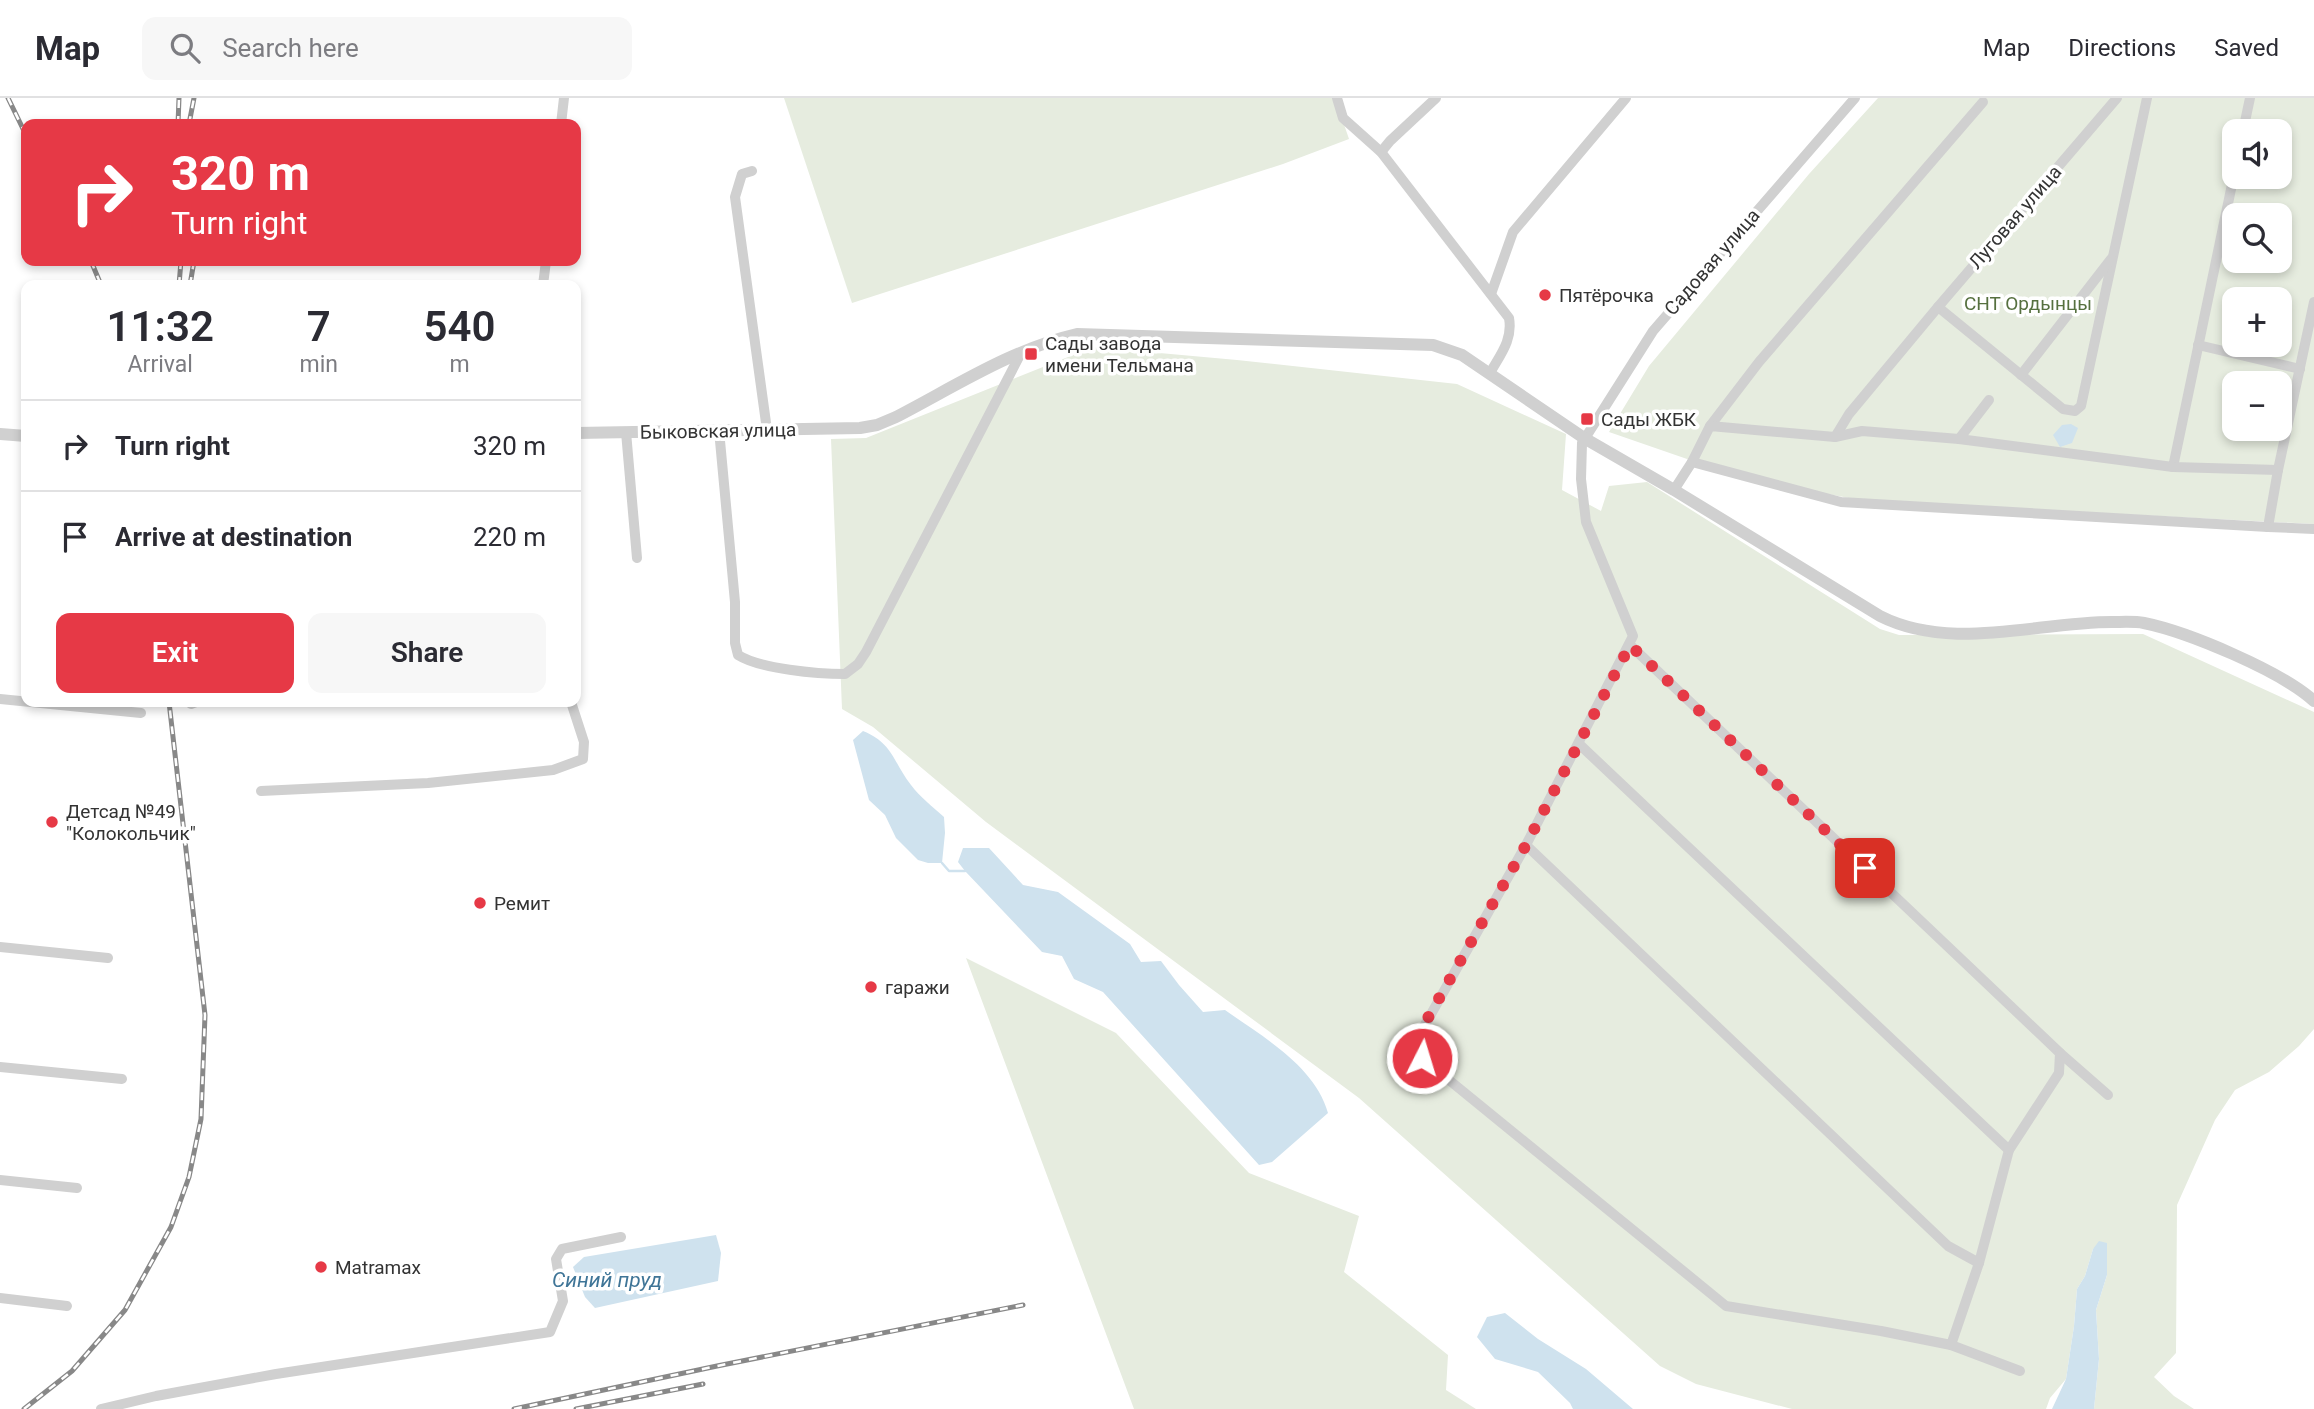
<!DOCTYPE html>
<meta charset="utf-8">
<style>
:root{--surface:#fff;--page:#f7f7f7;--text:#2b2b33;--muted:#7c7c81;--line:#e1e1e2;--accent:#e63946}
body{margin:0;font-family:Roboto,sans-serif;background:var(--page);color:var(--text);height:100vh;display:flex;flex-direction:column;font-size:26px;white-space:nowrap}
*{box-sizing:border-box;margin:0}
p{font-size:23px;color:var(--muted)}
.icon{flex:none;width:38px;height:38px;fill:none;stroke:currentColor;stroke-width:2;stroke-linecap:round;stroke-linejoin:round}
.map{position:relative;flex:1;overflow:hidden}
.sheet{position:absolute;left:21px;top:182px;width:560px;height:427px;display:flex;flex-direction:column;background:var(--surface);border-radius:14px;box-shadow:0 4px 10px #0003}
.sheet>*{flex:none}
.banner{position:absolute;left:21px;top:21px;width:560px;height:147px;border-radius:14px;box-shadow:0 4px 10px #0003;background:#e63946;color:#fff;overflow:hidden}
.buttons{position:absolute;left:2222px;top:21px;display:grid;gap:14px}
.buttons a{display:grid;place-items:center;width:70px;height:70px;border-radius:14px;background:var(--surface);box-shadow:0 4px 10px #0003;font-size:35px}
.pin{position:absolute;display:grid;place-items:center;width:60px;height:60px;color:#fff;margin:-30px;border-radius:14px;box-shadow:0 4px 10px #0006}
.me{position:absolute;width:77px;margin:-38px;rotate:5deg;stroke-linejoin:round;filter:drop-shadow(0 0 5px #0008)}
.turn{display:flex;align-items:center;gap:24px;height:147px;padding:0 35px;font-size:32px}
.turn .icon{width:91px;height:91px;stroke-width:2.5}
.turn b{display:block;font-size:49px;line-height:60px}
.eta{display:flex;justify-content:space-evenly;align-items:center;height:119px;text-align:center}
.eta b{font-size:42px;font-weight:600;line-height:49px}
.action{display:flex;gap:14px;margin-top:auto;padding:14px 35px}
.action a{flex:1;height:80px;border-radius:14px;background:var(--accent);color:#fff;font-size:28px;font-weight:600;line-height:80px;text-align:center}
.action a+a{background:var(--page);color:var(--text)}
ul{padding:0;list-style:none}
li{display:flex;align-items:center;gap:21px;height:91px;padding:0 35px;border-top:2px solid var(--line)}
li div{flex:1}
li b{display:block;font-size:26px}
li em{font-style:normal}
header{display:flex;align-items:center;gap:42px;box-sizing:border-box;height:98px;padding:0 35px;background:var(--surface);border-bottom:2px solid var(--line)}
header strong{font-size:33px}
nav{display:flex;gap:38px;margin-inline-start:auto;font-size:24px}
.search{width:490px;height:63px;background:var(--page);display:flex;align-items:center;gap:18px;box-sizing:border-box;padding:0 24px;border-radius:14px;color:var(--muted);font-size:26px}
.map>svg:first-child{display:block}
.green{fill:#e6ecdf;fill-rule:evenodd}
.water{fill:#cfe2ee}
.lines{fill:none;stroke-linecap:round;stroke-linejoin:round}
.stream{stroke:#cfe2ee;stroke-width:2.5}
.minor{stroke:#d0d0d0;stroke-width:10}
.tertiary{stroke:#d0d0d0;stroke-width:12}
.rail-casing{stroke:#888;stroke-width:5}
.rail{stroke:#fff;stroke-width:2.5;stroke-dasharray:8;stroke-linecap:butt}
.route{stroke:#e63946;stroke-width:12;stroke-dasharray:0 21.6}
.poi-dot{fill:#e63946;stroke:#fff;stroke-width:2.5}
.labels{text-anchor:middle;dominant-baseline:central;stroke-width:7;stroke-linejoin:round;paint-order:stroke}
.street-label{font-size:19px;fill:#333;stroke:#fff}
.poi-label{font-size:19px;fill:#333;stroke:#fff;text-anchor:start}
.park-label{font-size:19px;fill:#56703f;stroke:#fff}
.water-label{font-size:21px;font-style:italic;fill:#3f7597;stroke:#fff}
</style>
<header>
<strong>Map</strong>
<div class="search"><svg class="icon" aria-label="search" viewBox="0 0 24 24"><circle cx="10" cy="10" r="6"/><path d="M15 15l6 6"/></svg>Search here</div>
<nav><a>Map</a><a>Directions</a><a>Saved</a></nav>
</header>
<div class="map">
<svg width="2314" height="1311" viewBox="0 0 2314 1311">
<rect width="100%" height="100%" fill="#fff"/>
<g class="green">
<polygon points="784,0 1335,0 1349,41 1283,66 852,205"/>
<path d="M1878 0H2314V426L1865 403 1742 380 1609 334 1649 268 1809 76ZM2235 33H2280V79H2235ZM2235 117H2280V163H2235ZM2235 201H2280V247H2235ZM2235 285H2280V331H2235Z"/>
<polygon points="1093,249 1237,262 1457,286 1566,336 1562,392 1601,413 1609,388 1647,384 1880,531 1899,537 2143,536 2314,614 2314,931 2299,948 2269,974 2235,992 2215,1022 2177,1107 2176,1255 2154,1279 2174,1298 2194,1311 2094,1311 2099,1261 2096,1212 2107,1177 2107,1145 2093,1151 2085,1178 2077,1191 2074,1228 2066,1281 2050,1300 2046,1311 1792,1311 1696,1286 1660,1268 1359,1000 986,724 873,629 842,611 831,341 866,340"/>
<polygon points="966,860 1116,935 1249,1075 1359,1118 1344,1174 1448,1257 1446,1292 1476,1311 1134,1311"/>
</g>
<g class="water">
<polygon points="2071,326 2078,330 2072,345 2060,349 2053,337 2062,327"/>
<path d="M863 633C893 645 893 664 911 687 920 699 933 709 944 719L945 735 942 765H928L918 762 896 740 885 717 869 702 853 642Z"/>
<path d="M963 750H989L1023 787 1058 794 1130 846 1141 864 1161 863 1179 887 1203 914 1225 912C1263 939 1315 968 1328 1015L1272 1064 1259 1067 1103 894 1074 881 1062 858 1042 854 965 773 958 764Z"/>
<polygon points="716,1137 721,1155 718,1183 595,1210 585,1199 573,1169 584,1159"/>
<polygon points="2099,1143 2107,1145 2107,1177 2096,1212 2099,1261 2094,1311 2052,1311 2066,1281 2074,1228 2077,1191 2085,1178 2093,1151"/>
<polygon points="1505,1215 1538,1241 1586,1271 1633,1311 1573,1311 1570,1305 1538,1274 1495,1261 1477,1239 1487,1219"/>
</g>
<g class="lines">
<polyline class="stream" points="942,765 949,773 965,773"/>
<g class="minor">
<path d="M1337 0 1343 20 1381 54 1509 220C1513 242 1500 257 1490 275"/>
<polyline points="561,26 564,0"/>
<polyline points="2243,33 2250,0"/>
<polyline points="1381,54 1390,43 1436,0"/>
<polyline points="2235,72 2173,369 2278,372"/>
<polyline points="752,73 742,76 735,99 767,332"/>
<polyline points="543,187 546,163"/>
<polyline points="1491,196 1513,134 1626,0"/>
<polyline points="1938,209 2063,311 2075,313 2081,308 2147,0"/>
<polyline points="2198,247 2300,271"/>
<polyline points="2021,277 2111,161"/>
<polyline points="1710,328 1759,264 1983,4"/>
<path d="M719 332 735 504V545L738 557C760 571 818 576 845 576L858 566 866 554 1021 255"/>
<polyline points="626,334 637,460"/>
<polyline points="1835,339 1849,316 1938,209 2117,0"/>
<polyline points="1959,341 1989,302"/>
<polyline points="1692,364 1841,404 2268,429 2278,372 2314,204"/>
<polyline points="1674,392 1692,364 1710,328 1835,339 1862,333 1959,341 2173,369"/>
<polyline points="2268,429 2314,431"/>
<polyline points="1630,547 2060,955 2059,975 2009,1052 1979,1165 1951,1247 1881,1233 1726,1208 1422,960 1421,934 1526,747 1633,538 1586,424 1581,381 1582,345 1653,233 1855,0"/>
<polyline points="0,601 141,615"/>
<polyline points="191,606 196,604"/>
<polyline points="1579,646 2009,1052"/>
<polyline points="261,693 428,685 553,672 583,661 584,644 571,604"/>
<polyline points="1526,747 1948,1148 1979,1165"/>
<polyline points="0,849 108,860"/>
<polyline points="2060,955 2108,997"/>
<polyline points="0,969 122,981"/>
<polyline points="0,1082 77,1090"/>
<polyline points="0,1200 67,1208"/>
<polyline points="1951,1247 2020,1273"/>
<polyline points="101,1311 156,1298 276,1276 550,1234 563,1203 556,1161 562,1151 621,1139"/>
</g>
<g class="tertiary">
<path d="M576 335 860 330 877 327 896 319C954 289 1012 251 1077 236L1433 247 1462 257 1584 340 1674 392 1880 518C1951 554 2036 524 2112 524 2122 524 2134 523 2144 525 2188 534 2281 573 2314 603"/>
<polyline points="0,336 26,338"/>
</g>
<defs>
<g id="rail">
<polyline points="8,0 26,37"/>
<polyline points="178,26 179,0"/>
<polyline points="189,26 194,0"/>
<polyline points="91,163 101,187"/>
<polyline points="179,187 181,163"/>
<polyline points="190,187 194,163"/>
<polyline points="24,1311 72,1273 125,1212 171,1129 189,1079 201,1021 205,917 169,604"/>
<polyline points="514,1311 717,1268 1023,1207"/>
<polyline points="576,1311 703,1286"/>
</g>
</defs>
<use href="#rail" class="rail-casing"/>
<use href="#rail" class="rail"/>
</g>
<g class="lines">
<polyline class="route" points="1422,960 1420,934 1526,747 1630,547 1865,770"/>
</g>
<g class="poi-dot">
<circle cx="1545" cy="197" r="7"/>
<rect x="1024" y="249" width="14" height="14" rx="3.5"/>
<rect x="1580" y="314" width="14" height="14" rx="3.5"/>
<circle cx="52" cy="724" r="7"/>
<circle cx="480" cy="805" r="7"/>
<circle cx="871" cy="889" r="7"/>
<circle cx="321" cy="1169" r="7"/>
</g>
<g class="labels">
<g class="street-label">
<text transform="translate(2015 119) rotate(-49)">Луговая улица</text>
<text transform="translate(1712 164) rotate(-49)">Садовая улица</text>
<text transform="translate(718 333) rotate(-1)">Быковская улица</text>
</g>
<g class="poi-label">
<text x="1559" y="197">Пятёрочка</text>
<text x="1045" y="245">Сады завода<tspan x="1045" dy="22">имени Тельмана</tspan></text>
<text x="1601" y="321">Сады ЖБК</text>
<text x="66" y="713">Детсад №49<tspan x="66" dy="22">"Колокольчик"</tspan></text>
<text x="494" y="805">Ремит</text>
<text x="885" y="889">гаражи</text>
<text x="335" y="1169">Matramax</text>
</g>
<g class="park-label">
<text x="2028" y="205">СНТ Ордынцы</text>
</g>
<g class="water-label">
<text x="607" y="1182">Синий пруд</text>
</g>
</g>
</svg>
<div class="buttons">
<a><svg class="icon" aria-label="sound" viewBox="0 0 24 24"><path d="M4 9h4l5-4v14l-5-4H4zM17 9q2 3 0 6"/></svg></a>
<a><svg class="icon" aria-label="search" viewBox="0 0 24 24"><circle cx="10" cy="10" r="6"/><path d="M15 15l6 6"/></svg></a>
<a>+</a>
<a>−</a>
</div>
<div class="pin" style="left:1865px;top:770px;background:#d93025"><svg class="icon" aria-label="arrive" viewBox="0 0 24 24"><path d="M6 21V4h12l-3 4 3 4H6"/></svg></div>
<svg class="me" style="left:1422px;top:960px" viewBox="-20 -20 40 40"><circle r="17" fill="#e63946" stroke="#fff" stroke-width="3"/><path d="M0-11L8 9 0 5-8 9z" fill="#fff"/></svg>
<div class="banner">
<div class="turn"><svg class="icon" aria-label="right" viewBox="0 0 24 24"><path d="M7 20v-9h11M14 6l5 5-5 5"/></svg><div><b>320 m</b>Turn right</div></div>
</div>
<section class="sheet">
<div class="eta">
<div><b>11:32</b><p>Arrival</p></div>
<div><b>7</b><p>min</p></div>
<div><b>540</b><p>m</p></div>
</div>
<ul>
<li><svg class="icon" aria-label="right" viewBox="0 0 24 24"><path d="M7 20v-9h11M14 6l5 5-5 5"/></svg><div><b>Turn right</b></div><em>320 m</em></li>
<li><svg class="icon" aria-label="arrive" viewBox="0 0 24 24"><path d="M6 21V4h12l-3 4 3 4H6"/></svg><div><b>Arrive at destination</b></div><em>220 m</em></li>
</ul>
<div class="action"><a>Exit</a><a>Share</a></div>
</section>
</div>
